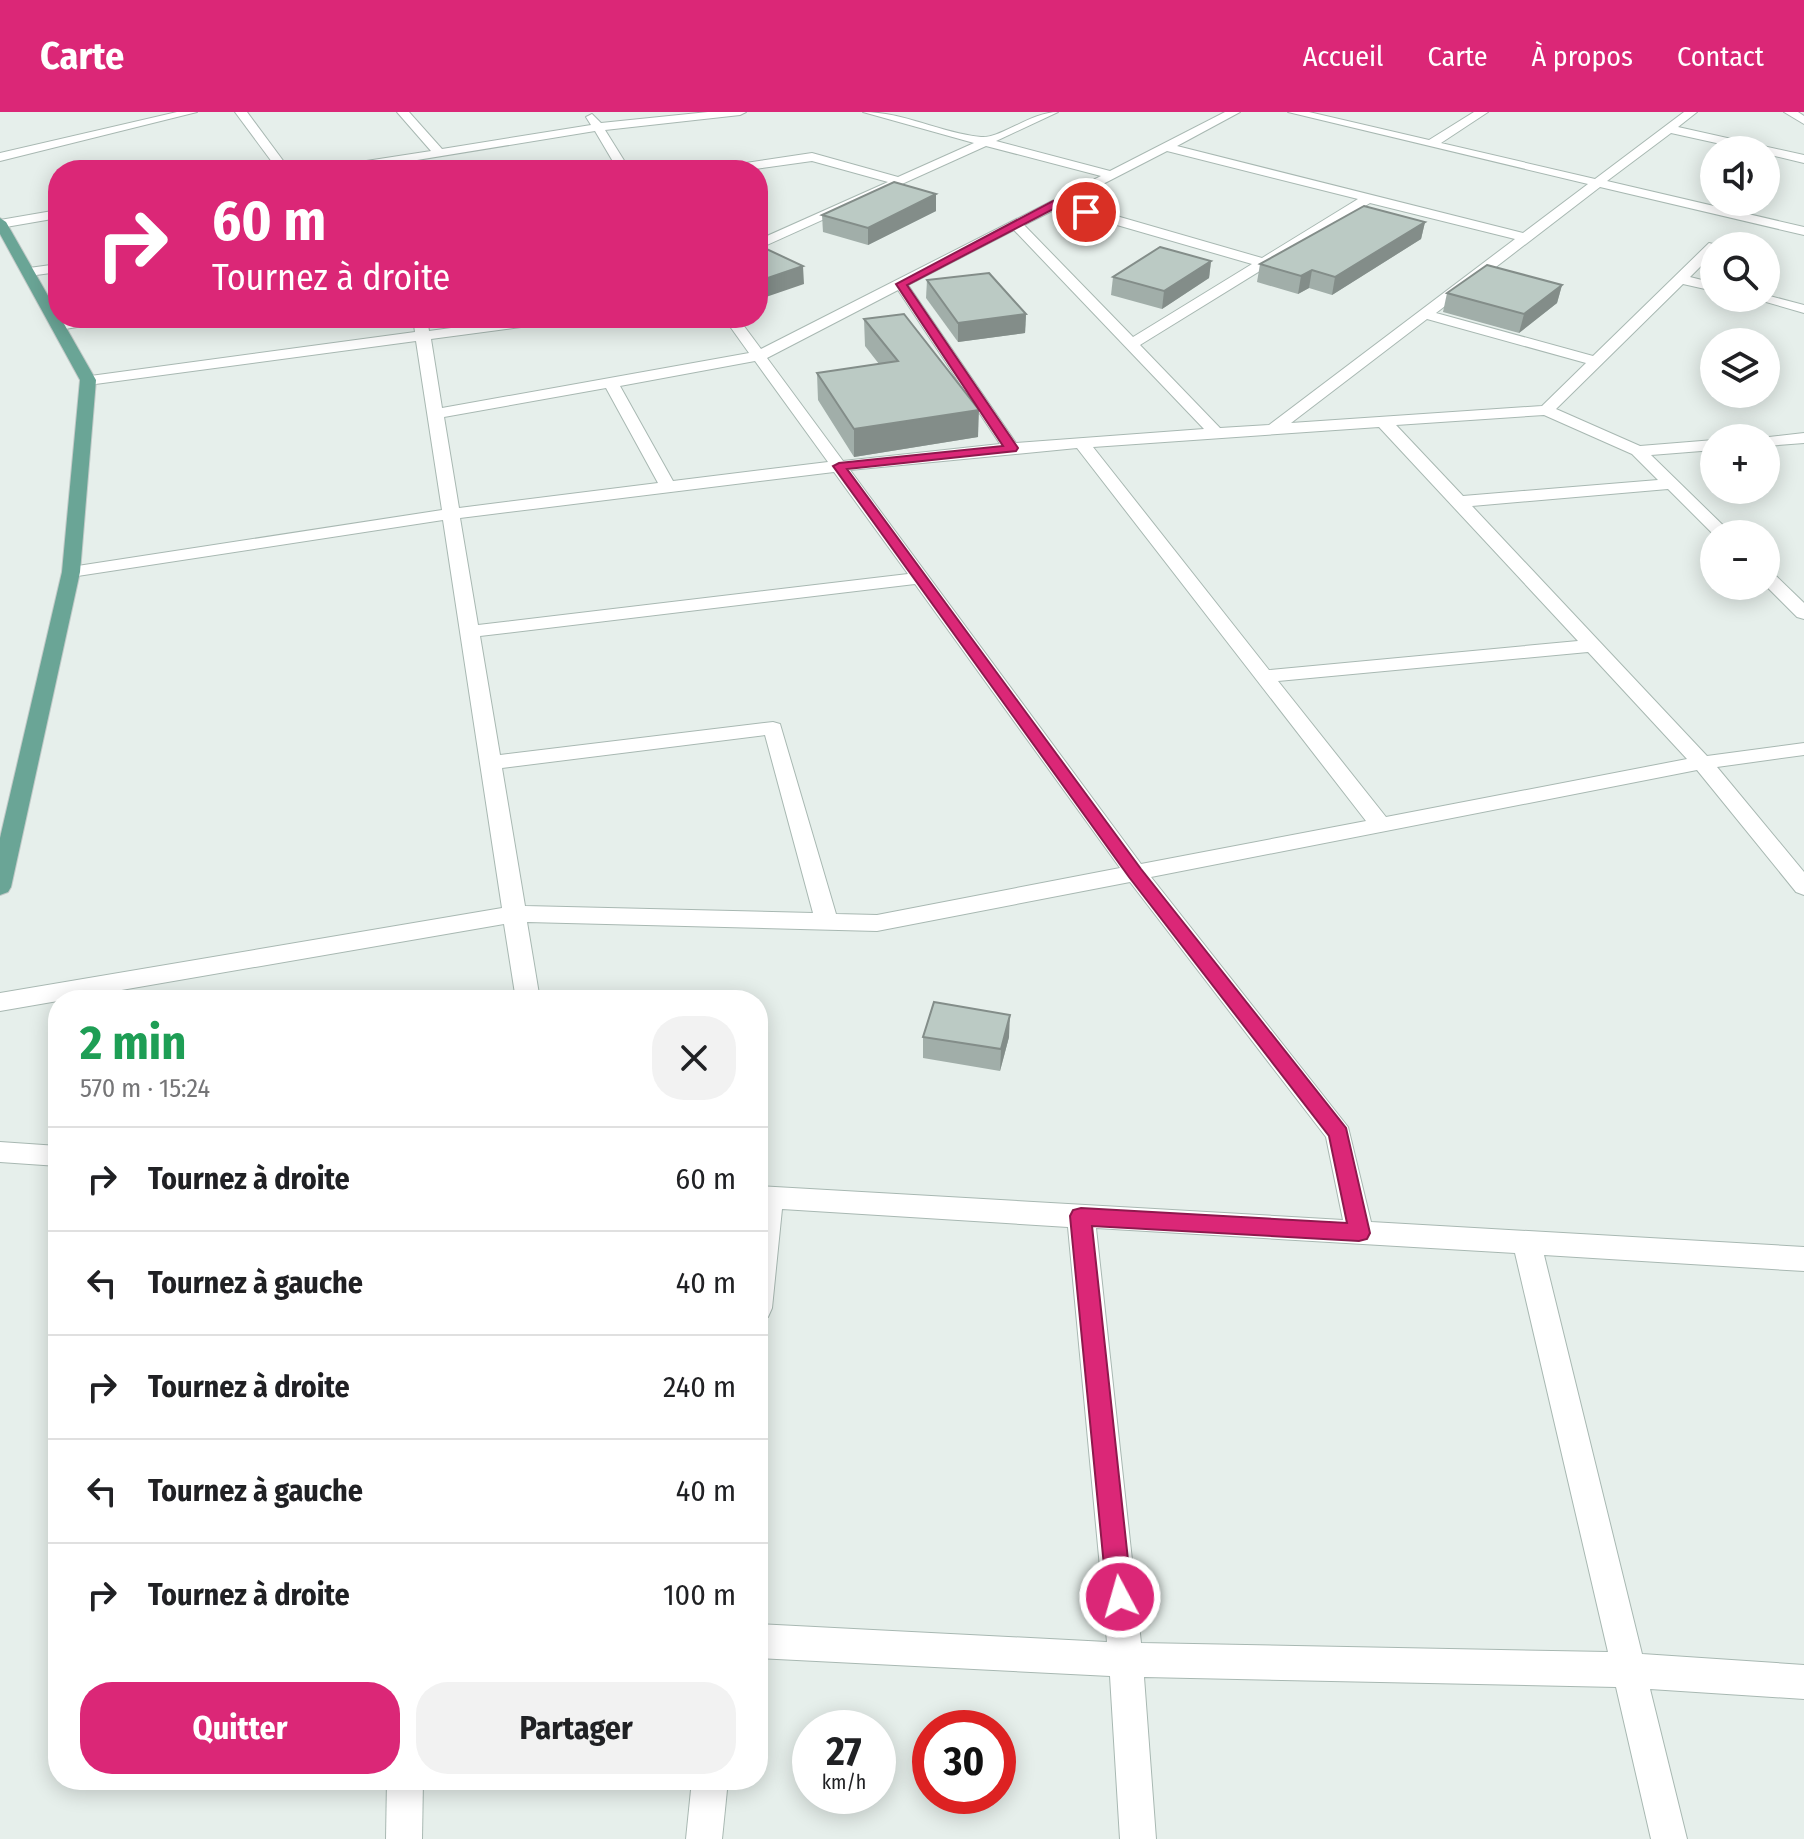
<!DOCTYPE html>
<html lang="fr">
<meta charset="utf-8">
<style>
:root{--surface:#fff;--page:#f2f2f2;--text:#202124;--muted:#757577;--line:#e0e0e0;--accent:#db2777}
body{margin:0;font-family:"Fira Sans Condensed",sans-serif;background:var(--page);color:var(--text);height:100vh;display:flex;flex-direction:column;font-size:30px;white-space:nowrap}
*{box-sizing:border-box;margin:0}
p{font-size:26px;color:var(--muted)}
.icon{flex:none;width:44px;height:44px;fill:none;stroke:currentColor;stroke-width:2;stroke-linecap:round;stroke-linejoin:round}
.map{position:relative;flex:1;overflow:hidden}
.panel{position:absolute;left:48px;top:878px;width:720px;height:800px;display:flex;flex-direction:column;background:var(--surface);border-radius:32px;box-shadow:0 4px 20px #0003}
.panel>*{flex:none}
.banner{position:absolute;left:48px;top:48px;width:720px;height:168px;border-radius:32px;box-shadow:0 4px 20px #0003;background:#db2777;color:#fff;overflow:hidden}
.controls{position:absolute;left:1700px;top:24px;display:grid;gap:16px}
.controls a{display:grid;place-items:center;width:80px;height:80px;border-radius:50%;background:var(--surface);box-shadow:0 4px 20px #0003;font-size:40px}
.speed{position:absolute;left:792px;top:1598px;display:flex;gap:16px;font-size:40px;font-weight:700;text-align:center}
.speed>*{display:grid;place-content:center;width:104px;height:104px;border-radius:50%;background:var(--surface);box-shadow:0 4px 20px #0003;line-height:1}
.speed small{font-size:20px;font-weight:400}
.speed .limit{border:12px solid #d22;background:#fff;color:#111}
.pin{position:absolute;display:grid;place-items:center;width:68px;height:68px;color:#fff;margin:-34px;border:4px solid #fff;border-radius:50%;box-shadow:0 2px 8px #0007}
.me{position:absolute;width:88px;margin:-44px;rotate:354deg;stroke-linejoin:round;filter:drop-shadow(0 0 6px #0008)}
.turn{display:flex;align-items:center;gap:28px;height:168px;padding:0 32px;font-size:36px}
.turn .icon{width:104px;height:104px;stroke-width:2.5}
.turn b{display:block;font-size:56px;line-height:68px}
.round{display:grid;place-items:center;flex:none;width:84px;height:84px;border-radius:32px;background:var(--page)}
.head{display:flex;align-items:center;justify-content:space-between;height:136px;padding:0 32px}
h1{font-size:48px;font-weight:700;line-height:60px;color:#1e9e55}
.button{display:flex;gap:16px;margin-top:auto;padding:16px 32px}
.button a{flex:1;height:92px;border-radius:32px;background:var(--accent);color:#fff;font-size:32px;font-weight:700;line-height:92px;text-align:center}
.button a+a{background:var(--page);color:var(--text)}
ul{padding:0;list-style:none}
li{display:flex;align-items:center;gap:24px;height:104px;padding:0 32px;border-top:2px solid var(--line)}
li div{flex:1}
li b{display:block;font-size:30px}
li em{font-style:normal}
header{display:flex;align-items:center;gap:48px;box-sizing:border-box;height:112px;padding:0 40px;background:var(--accent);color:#fff}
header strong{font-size:38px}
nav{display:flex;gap:44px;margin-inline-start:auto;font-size:28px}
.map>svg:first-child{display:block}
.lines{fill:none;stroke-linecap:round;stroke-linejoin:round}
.minor-casing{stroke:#a8b8b2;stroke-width:2}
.major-casing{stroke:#c2cac8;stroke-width:2}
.minor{fill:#fff;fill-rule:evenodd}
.major{fill:#6aa596;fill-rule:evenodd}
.wall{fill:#a1aea9}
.shaded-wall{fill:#838d89}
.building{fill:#bbcac4;stroke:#838d89;stroke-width:2}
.route{fill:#db2777;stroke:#8e194d;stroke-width:2}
</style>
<header>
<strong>Carte</strong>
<nav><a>Accueil</a><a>Carte</a><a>À propos</a><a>Contact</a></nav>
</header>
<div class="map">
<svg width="1804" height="1727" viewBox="0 0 1804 1727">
<rect width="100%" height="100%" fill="#e6efeb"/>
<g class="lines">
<defs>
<g id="minor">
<polygon points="177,0 197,0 0,49 0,41"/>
<polygon points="235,0 247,0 290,58 278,58"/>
<polygon points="397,0 409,0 442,37 591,13 586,5 592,2 601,11 708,0 746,0 740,3 605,18 630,58 618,58 595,19 356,58 328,58 334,54 431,39"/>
<path d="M863 0C904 0 941 21 981 25 1000 27 1031 0 1058 0L996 29 1110 59 1225 0H1240L1177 34 1523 121 1588 72 1288 0H1309L1429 28 1474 0H1488L1441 31 1595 67 1684 0H1697L1678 15 1804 43V51L1766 42V38H1748L1671 21 1607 69 1804 115V123L1600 75 1436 201 1593 244 1709 131 1721 134H1714V141L1690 165 1714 171V179L1683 172 1556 297 1640 334 1714 328V338L1651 343 1732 422 1714 423 1668 377 1472 394 1707 644 1804 631V643L1717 655 1804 760V783L1796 780 1697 658 1151 765 1348 1015 1371 1110 1804 1135V1159L1544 1143 1642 1542 1804 1553V1587L1650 1577 1687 1727H1651L1616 1575 1144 1565 1156 1727H1120L1110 1564 758 1546V1512L1107 1530 1068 1115 782 1097 772 1196 768 1205 758 1208V1074L1343 1108 1326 1025 1130 770 877 819 527 810 540 888H516L504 812 0 899V881L502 796 443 408 71 465 62 460 71 455 442 398 416 229 88 273 83 271V265L415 220 413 206H427L429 219 525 206H565L558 210 431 227 442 296 749 241 724 206H738L761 237 1101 64 986 34 758 137V128L888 70 812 49 748 58H717L719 55 812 41 898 65 974 31ZM1167 39 1358 87 1262 146 1068 90ZM1370 91 1515 127 1269 313 1220 316 1140 233ZM1058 96 1252 152 1133 225 1024 113ZM1014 118 1204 317 1016 331 908 173ZM898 178 1000 332 843 349 767 246ZM1427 207 1586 251 1542 294 1291 311ZM755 249 828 350 673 369 620 274ZM606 276 658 371 459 396 444 305ZM1544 303 1632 342 1658 368 1463 384 1396 313ZM1379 315 1578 529 1269 558 1093 335ZM1077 336 1366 709 1141 752 850 358ZM834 360 908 462 478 513 460 406ZM915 472 1120 756 877 803 836 802 780 612 773 610 500 643 480 524ZM1588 540 1687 647 1386 705 1278 569ZM765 623 813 801 525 794 502 656ZM1096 1116 1515 1141 1608 1540 1141 1531Z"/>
<polygon points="1784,0 1798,0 1804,4 1804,12"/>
<polygon points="58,98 58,106 0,116 0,108"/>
<polygon points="58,152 58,160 29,164 22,160 29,156"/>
<polygon points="1766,183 1804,193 1804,201 1752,186 1766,186"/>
<polygon points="81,206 114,206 107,210 59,218 52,214 54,211"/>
<polygon points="1804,321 1804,331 1766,334 1766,326 1760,326"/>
<polygon points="1766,459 1772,460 1804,491 1804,507 1797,505 1766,474"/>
<polygon points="0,1030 58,1034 58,1054 0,1050"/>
<polygon points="387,1668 423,1668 422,1727 386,1727"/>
<polygon points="692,1668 728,1668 722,1727 686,1727"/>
</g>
<polygon id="major" points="0,106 6,110 96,268 80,460 11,775 8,780 0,783 0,726 62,460 80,268 0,122"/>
</defs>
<use href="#minor" class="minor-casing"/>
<use href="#major" class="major-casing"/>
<use href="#minor" class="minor"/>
<use href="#major" class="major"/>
</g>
<g class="wall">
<polygon points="936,82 936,99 868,133 823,120 822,103"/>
<polygon points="1425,110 1421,127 1332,183 1309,176 1298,182 1257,170 1260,152"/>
<polygon points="1211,149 1209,166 1162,197 1111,183 1113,165"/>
<polygon points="927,168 1026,202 1025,221 958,230 926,186"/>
<polygon points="1562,173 1557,191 1519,221 1443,200 1447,181"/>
<polygon points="864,207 978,325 854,345 818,288 817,261 879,252 865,234"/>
<polygon points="923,925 1009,925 1000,959 923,946"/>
</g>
<g class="shaded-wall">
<polygon points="936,82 936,99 868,133 868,116"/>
<polygon points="1425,110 1421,127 1332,183 1335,165"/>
<polygon points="1211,149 1209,166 1162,197 1164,179"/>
<polygon points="803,154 804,172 766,185 758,190 758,172 765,167"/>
<polygon points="1312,158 1309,176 1298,182 1301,164"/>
<polygon points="1562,173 1557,191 1519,221 1524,202"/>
<polygon points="1026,202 1025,221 958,230 958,211"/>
<polygon points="979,298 978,325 854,345 854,317"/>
<polygon points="1010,903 1009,925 1000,959 1001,937"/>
</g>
<g class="building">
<polygon points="894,70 936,82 868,116 822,103"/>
<polygon points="1364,94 1425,110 1335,165 1312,158 1301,164 1260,152"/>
<polygon points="760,134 803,154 765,167 758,172 758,135"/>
<polygon points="1160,135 1211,149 1164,179 1113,165"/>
<polygon points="1487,153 1562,173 1524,202 1447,181"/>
<polygon points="989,161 1026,202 958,211 927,168"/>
<polygon points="904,202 979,298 854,317 817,261 898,249 864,207"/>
<polygon points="934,890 1010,903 1001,937 923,925"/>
</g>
<polygon class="route" points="1053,89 1091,100 1086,103 1057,95 907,173 1018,336 1016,339 847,357 1141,757 1346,1016 1370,1121 1367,1127 1359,1129 1092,1114 1132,1485 1128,1494 1120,1497 1111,1494 1107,1485 1070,1104 1073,1098 1081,1096 1347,1111 1329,1024 1129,765 833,354 839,351 1003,334 896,172"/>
</svg>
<div class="controls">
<a><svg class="icon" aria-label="sound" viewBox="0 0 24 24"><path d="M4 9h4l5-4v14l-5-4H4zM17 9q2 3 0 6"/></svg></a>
<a><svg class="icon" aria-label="search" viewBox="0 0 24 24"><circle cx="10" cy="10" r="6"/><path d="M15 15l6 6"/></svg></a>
<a><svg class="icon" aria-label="layers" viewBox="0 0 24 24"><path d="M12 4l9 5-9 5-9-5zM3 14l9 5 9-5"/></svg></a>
<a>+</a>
<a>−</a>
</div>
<div class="speed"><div>27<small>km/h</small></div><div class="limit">30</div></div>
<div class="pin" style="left:1086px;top:100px;background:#d93025"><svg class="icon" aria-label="arrive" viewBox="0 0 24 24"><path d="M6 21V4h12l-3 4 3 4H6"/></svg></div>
<svg class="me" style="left:1120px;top:1485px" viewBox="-20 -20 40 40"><circle r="17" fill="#db2777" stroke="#fff" stroke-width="3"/><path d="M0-11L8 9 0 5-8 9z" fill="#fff"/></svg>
<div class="banner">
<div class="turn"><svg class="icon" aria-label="right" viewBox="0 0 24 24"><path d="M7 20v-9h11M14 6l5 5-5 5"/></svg><div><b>60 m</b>Tournez à droite</div></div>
</div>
<section class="panel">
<div class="head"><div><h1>2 min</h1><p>570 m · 15:24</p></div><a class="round"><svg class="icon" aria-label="close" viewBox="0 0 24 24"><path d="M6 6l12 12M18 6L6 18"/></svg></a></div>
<ul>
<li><svg class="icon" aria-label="right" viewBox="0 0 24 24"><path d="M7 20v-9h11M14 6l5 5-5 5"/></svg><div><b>Tournez à droite</b></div><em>60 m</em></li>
<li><svg class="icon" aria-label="left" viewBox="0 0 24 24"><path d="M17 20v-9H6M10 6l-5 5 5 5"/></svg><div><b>Tournez à gauche</b></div><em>40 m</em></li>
<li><svg class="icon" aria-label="right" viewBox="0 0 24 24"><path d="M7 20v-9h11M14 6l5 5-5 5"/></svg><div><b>Tournez à droite</b></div><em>240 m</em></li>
<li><svg class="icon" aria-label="left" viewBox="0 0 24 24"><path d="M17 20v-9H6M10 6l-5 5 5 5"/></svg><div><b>Tournez à gauche</b></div><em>40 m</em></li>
<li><svg class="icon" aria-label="right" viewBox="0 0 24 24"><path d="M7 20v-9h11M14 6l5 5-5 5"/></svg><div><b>Tournez à droite</b></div><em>100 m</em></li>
</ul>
<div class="button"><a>Quitter</a><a>Partager</a></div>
</section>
</div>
